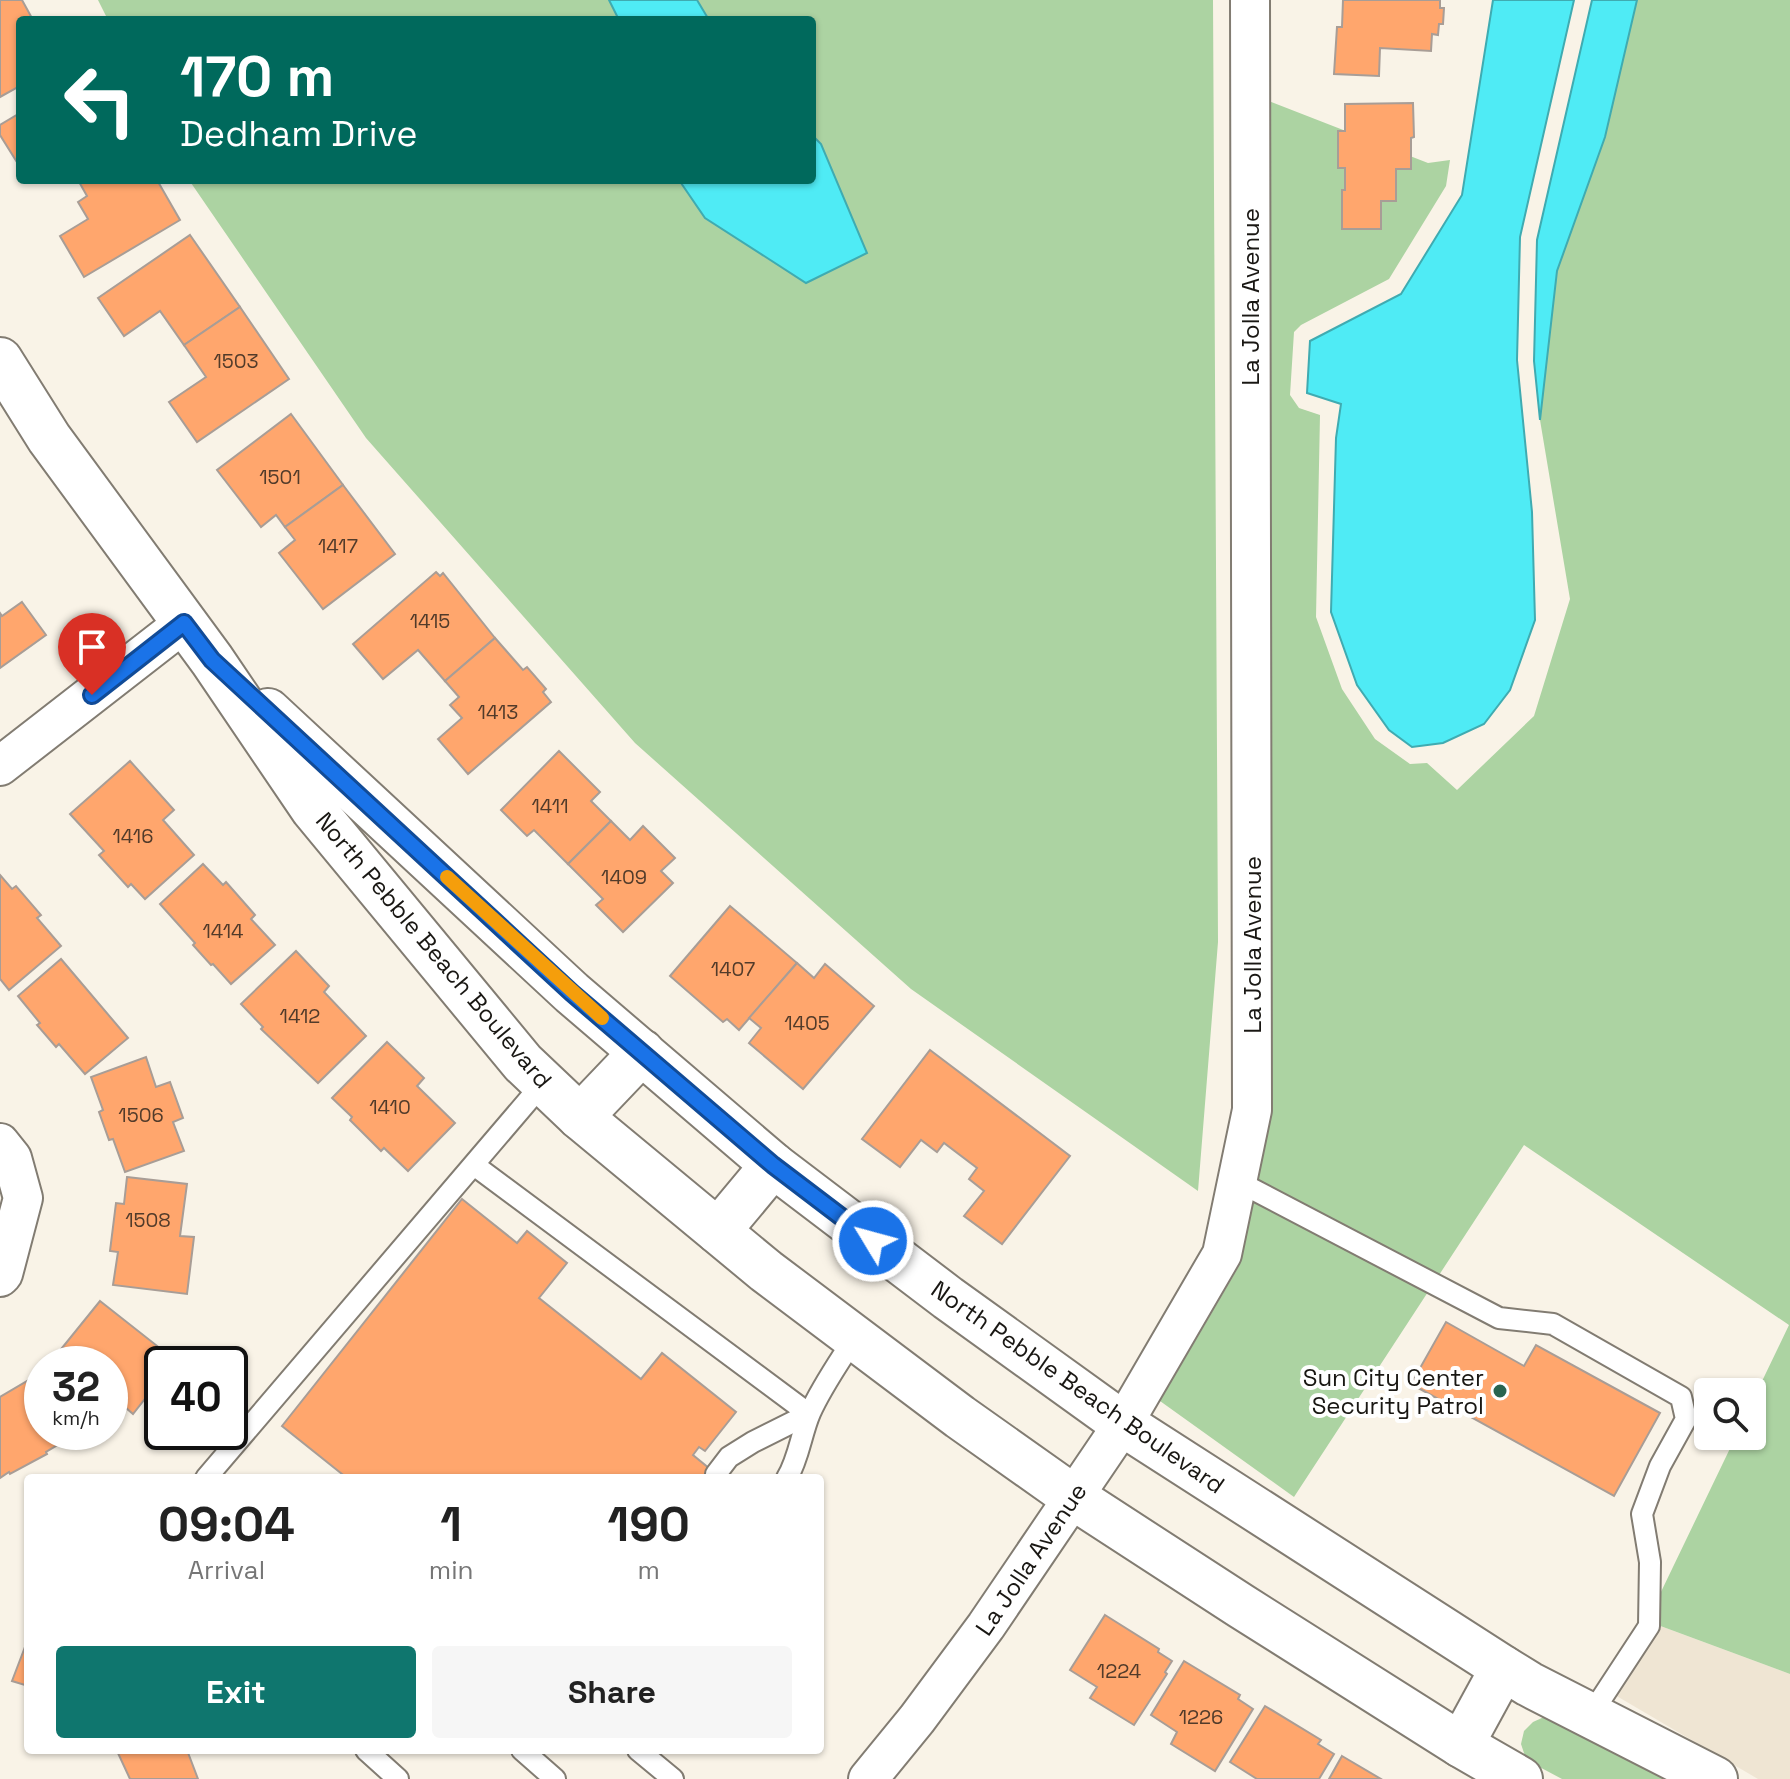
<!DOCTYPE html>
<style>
:root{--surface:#fff;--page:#f6f6f6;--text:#222;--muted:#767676;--accent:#0f766e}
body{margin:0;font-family:"Space Grotesk",sans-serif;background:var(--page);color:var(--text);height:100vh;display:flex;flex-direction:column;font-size:30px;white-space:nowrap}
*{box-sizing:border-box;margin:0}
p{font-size:26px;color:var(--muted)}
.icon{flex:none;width:44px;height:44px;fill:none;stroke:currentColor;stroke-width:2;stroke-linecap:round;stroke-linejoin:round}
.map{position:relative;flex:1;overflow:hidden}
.sheet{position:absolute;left:24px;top:1474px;width:800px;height:280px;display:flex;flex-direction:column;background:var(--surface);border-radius:8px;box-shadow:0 2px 6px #0004}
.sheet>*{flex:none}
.hud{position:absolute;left:16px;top:16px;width:800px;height:168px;border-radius:8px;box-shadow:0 2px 6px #0004;background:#00695c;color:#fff;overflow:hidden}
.tools{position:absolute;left:1694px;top:1378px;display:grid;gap:16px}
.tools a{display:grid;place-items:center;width:72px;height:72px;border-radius:8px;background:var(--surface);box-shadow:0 2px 6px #0004;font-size:40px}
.speed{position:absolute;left:24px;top:1346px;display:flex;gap:16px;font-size:40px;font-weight:700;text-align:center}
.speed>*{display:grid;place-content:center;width:104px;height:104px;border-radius:50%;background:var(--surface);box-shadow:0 2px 6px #0004;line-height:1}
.speed small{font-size:20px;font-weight:400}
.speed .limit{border:4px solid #111;border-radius:12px;background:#fff;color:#111}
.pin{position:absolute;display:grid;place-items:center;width:68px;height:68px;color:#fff;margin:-82px -34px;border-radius:50% 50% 50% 0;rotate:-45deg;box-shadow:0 0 8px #0007}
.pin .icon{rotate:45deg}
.me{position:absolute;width:88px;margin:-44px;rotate:307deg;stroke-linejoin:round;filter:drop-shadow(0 0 6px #0008)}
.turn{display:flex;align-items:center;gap:28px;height:168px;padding:0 32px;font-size:36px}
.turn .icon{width:104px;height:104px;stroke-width:2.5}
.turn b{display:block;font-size:56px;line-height:68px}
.eta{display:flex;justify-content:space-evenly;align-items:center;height:136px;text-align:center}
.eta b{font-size:48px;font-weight:700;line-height:56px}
.cta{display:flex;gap:16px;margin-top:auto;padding:16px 32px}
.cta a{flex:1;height:92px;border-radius:8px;background:var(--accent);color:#fff;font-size:32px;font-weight:700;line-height:92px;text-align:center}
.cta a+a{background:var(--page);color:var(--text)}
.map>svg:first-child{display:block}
.built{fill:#efe5d3}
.green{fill:#acd3a2}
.water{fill:#4febf5;stroke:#3fabb1;stroke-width:2}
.building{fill:#ffa66d;stroke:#a89d96;stroke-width:2}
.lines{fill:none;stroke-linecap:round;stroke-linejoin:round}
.service-casing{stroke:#827c72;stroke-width:24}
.minor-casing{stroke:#827c72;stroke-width:42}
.tertiary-casing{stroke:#827c72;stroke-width:48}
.service{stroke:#fff;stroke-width:20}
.minor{stroke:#fff;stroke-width:38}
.tertiary{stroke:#fff;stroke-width:44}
.route-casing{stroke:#114b97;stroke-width:20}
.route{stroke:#1a73e8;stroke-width:14}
.slow{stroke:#f59e0b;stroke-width:14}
.poi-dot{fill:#29644f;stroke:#fff;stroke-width:3}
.labels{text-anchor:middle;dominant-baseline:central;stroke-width:8;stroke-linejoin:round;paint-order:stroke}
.number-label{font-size:20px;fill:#523b2a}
.street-label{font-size:24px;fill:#191713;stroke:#fff}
.poi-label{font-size:24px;fill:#191713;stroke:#fff;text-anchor:end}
</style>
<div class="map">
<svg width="1790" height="1779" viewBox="0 0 1790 1779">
<rect width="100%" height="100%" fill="#f9f3e7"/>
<polygon class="built" points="1647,1621 1790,1674 1790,1779 1758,1779 1603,1688"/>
<g class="green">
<polygon points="98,0 1213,0 1218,942 1198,1191 911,989 635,743 366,438 189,180 812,180 812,20 108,20"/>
<polygon points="1637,0 1790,0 1790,1674 1647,1621 1736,1436 1752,1436 1752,1402 1789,1325 1524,1145 1294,1497 1160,1401 1239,1266 1272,1112 1269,101 1428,163 1450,160 1446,186 1389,279 1301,325 1294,332 1290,395 1299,408 1320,415 1316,617 1342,689 1375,739 1410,764 1427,763 1457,790 1534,716 1570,599 1540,420 1557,271 1605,137"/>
<polygon points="1544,1717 1554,1719 1670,1779 1562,1779 1532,1763 1525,1756 1521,1744 1524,1731 1533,1722"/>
</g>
<g class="water">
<polygon points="609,0 697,0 709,20 619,20"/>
<polygon points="1493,0 1574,0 1520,237 1517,360 1532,512 1535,620 1510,690 1484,724 1443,743 1412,747 1389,730 1357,685 1331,612 1336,438 1341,404 1307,393 1310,341 1401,294 1462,195"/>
<polygon points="1592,0 1637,0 1605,137 1557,271 1540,420 1534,361 1537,240"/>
<polygon points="812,135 821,144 867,253 806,283 705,218 679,180 812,180"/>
</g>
<g class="building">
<polygon points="0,0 22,0 33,20 20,20 20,86 0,97"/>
<polygon points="1343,0 1440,0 1440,8 1444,8 1443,24 1439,24 1438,35 1432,34 1431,51 1380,48 1379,76 1334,74 1337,27 1342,27"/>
<polygon points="1413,103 1414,137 1411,138 1411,169 1396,169 1396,201 1381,201 1381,229 1342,229 1342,190 1345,190 1345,168 1338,168 1338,131 1345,131 1345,104"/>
<polygon points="20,113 20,167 0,135 0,125"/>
<polygon points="78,180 157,180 180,220 84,277 60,236 88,219 78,202 87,196"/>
<polygon points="190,235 240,307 184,345 160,311 124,336 98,298"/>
<polygon points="240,307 289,379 197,442 169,402 206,377 184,345"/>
<polygon points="291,414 343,485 285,527 276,515 261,527 217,470"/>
<polygon points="343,485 395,554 323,609 279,553 295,540 285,527"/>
<polygon points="436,572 440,576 443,573 495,638 445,681 418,650 383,679 353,644"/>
<polygon points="22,602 46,635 0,668 0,613 2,616"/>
<polygon points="495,638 523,670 527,667 546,689 543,692 551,702 468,774 438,739 462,718 450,705 459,697 445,681"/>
<polygon points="559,751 600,792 591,801 611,821 568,864 534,830 527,836 501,810"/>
<polygon points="130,761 174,810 163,820 194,855 145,899 131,884 128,887 99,855 104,851 70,814"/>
<polygon points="611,821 630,840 643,826 675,858 661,871 673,883 623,932 596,905 603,899 568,864"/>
<polygon points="203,864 223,885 226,882 255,915 251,919 275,945 231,984 213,964 211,965 193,945 195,943 160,904"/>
<polygon points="0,875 12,889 16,886 41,915 37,918 61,946 9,990 0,979"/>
<polygon points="730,906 797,963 739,1030 727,1019 723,1022 670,976"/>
<polygon points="296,951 329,986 324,992 366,1036 318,1083 261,1029 263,1027 241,1004"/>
<polygon points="61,959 128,1038 85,1074 59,1044 56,1047 37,1025 40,1023 18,996"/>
<polygon points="797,963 814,978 825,964 874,1006 803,1089 749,1043 761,1028 749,1018"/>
<polygon points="387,1042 424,1078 417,1086 455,1123 408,1171 384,1148 381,1151 350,1120 352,1117 332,1098"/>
<polygon points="930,1050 1070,1156 1002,1244 964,1216 984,1191 969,1179 977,1168 944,1143 937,1152 921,1140 900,1167 862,1139"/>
<polygon points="146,1057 156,1087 170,1082 183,1118 173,1122 184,1151 125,1172 113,1139 109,1140 99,1112 103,1110 91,1077"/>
<polygon points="127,1177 187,1184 180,1236 194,1237 187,1294 113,1285 118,1252 110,1251 116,1203 124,1204"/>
<polygon points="462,1199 517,1243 527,1231 567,1263 539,1298 641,1379 662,1353 736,1412 705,1451 699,1447 693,1455 721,1478 347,1478 282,1426"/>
<polygon points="100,1301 161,1349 150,1361 162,1373 162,1377 133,1414 118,1401 110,1410 110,1364 49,1364"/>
<polygon points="1446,1322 1524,1366 1536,1345 1660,1413 1614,1496 1411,1384"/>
<polygon points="34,1377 41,1390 38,1391 42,1398 42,1432 62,1432 66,1440 46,1452 47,1454 10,1474 9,1472 0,1478 0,1397"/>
<polygon points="1105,1615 1159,1649 1158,1652 1172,1661 1165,1672 1167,1674 1134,1725 1090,1698 1097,1687 1070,1670"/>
<polygon points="28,1639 28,1686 12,1681"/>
<polygon points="1184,1661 1240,1695 1238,1699 1253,1709 1215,1771 1171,1744 1177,1732 1151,1715"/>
<polygon points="1265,1706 1321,1740 1318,1744 1334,1754 1319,1779 1257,1779 1230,1762"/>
<polygon points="187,1750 198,1779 130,1779 117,1751"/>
<polygon points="1342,1756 1381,1779 1329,1779"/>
</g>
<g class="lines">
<defs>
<g id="service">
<polyline points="474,1165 809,1414 753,1442 729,1457 716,1474"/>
<polyline points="1237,1181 1499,1318 1553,1324 1681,1397 1686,1419 1660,1466 1642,1514 1650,1562 1649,1626 1590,1716"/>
<polyline points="206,1478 544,1082"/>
<path d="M787 1478C799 1458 801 1434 810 1413 822 1386 840 1361 855 1337"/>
<polyline points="366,1750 398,1779"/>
<polyline points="522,1750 555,1779"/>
<polyline points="638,1750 673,1779"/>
</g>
<g id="minor">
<polyline points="0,766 184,623"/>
<polyline points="0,1143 12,1158 23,1198 3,1274 0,1277"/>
<polyline points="868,1779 917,1719 986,1626 1123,1424 1222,1254 1252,1110 1250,0"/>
</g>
<g id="tertiary">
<polyline points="0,360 49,438 212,660 313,809 523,1063 580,1117 766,1271 960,1417 1073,1497 1241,1606 1461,1745 1520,1779"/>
<polyline points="268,711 572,993 773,1165 948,1298 1123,1424 1503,1668 1529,1684 1715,1779"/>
<polyline points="580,1117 642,1052"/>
<polyline points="718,1231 773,1165"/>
<polyline points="1461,1745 1503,1668"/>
</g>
</defs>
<use href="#service" class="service-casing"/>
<use href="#minor" class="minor-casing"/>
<use href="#tertiary" class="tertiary-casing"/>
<use href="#service" class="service"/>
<use href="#minor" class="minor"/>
<use href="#tertiary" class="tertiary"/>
</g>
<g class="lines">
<defs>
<polyline id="route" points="92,695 184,623 212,660 572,993 773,1165 873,1241"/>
</defs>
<use href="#route" class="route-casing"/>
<use href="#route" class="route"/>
<polyline class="slow" points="447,877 602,1018"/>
</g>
<circle class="poi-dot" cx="1500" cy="1391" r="8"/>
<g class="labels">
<g class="number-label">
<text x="236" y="361">1503</text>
<text x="280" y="477">1501</text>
<text x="338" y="546">1417</text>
<text x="430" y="621">1415</text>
<text x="498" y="712">1413</text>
<text x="550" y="806">1411</text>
<text x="133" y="836">1416</text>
<text x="624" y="877">1409</text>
<text x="223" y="931">1414</text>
<text x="733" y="969">1407</text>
<text x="300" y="1016">1412</text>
<text x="807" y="1023">1405</text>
<text x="390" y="1107">1410</text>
<text x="141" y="1115">1506</text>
<text x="148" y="1220">1508</text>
<text x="1119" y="1671">1224</text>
<text x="1201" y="1717">1226</text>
</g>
<g class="street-label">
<text transform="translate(1250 297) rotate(-90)">La Jolla Avenue</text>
<text transform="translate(1252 945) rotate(-90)">La Jolla Avenue</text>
<text transform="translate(434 950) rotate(50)">North Pebble Beach Boulevard</text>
<text transform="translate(1078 1387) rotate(35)">North Pebble Beach Boulevard</text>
<text transform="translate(1031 1559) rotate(-56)">La Jolla Avenue</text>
</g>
<g class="poi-label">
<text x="1484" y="1377">Sun City Center<tspan x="1484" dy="28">Security Patrol</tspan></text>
</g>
</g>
</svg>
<div class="tools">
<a><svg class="icon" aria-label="search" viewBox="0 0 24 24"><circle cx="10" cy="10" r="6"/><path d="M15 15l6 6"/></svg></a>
</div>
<div class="speed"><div>32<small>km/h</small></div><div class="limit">40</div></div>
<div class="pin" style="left:92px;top:695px;background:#d93025"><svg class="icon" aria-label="arrive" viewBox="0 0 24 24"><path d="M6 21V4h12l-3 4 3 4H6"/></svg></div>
<svg class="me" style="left:873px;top:1241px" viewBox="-20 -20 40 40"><circle r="17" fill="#1a73e8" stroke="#fff" stroke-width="3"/><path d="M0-11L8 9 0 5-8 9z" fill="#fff"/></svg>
<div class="hud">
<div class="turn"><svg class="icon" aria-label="left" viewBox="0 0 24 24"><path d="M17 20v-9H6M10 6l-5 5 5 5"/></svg><div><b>170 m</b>Dedham Drive</div></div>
</div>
<section class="sheet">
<div class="eta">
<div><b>09:04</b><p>Arrival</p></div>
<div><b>1</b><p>min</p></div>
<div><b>190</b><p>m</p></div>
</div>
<div class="cta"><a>Exit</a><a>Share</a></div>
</section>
</div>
